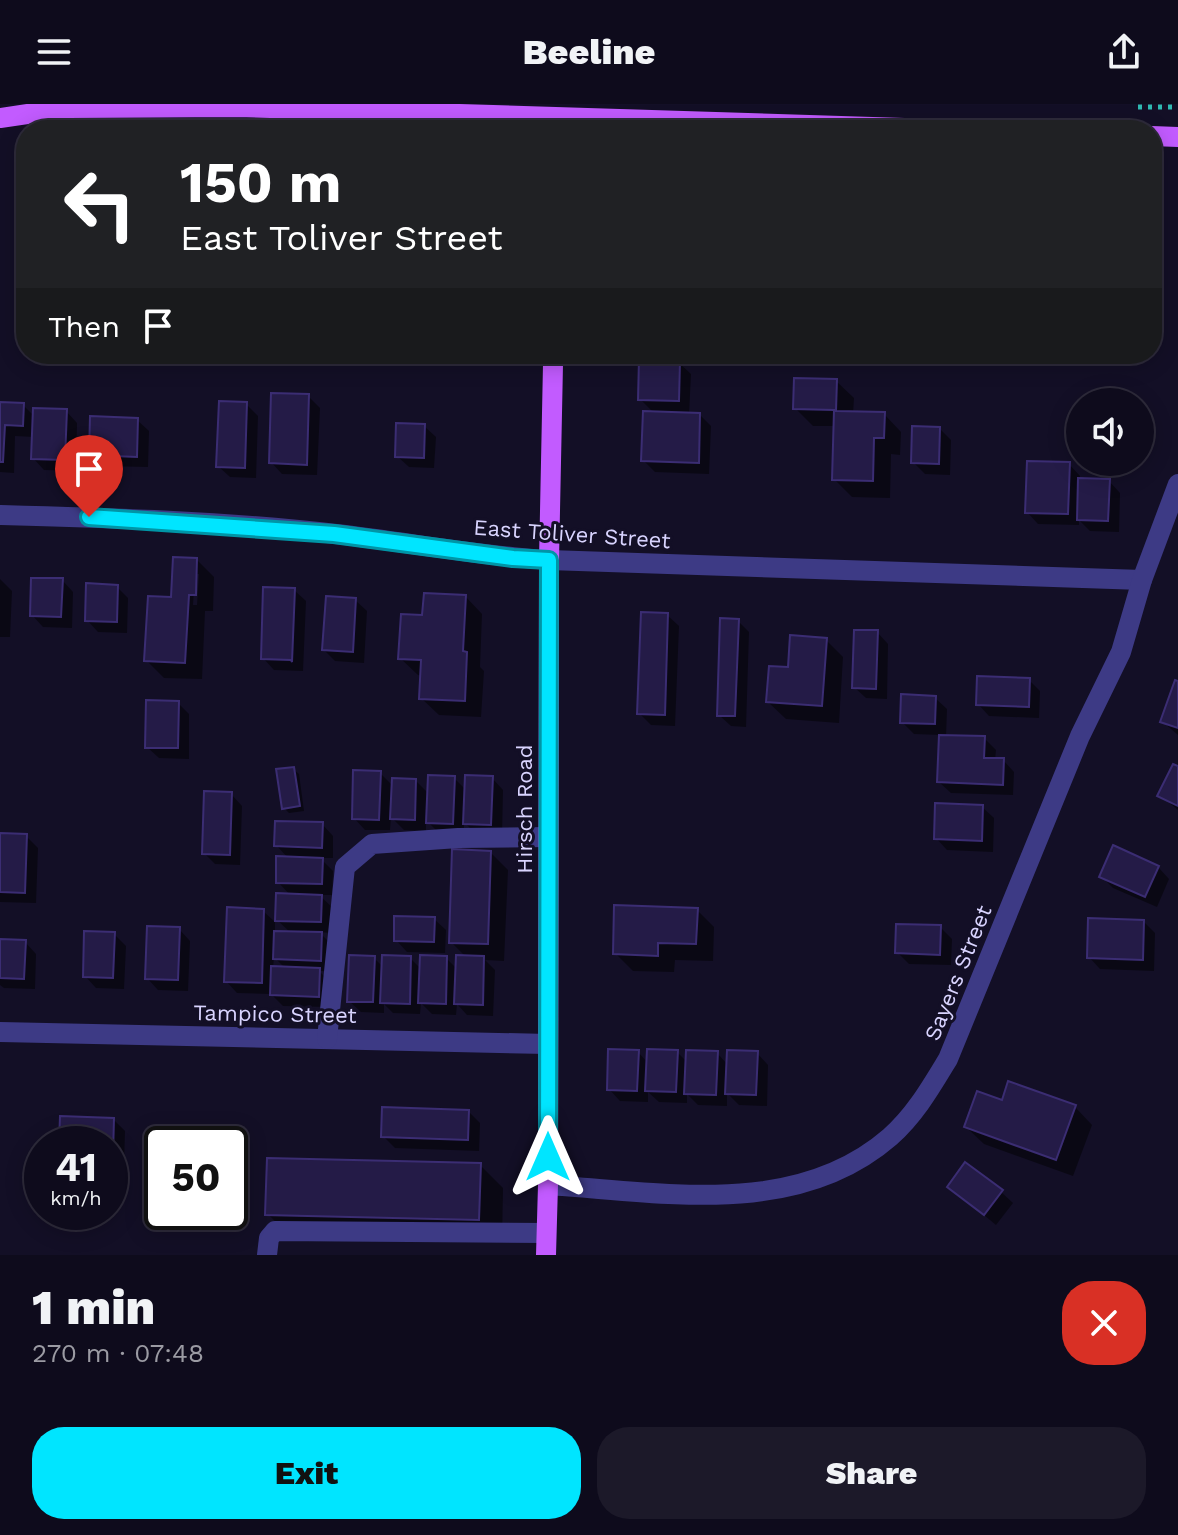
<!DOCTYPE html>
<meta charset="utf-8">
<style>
:root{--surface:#0e0b1c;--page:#1c1929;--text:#f1f3f6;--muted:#9b9ba3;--line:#2e2b3b;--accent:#00e5ff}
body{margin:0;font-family:"Work Sans",sans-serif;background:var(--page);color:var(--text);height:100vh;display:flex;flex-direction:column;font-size:30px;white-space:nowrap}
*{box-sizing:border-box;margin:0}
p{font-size:26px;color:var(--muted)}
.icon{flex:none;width:44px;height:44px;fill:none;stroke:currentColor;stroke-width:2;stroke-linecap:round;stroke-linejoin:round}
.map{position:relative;height:1151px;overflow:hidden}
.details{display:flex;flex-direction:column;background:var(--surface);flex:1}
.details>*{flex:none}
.guide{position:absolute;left:16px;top:16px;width:1146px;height:244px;border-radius:32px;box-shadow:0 4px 20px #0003,0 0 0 2px var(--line);background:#202124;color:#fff;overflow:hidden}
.buttons{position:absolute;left:1066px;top:284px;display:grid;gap:16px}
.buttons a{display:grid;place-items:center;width:88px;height:88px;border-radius:50%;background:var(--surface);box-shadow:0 4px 20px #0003,0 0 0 2px var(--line);font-size:40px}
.speed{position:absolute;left:24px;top:1022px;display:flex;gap:16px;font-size:40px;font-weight:700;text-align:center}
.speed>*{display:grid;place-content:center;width:104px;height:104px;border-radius:50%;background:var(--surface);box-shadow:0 4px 20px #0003,0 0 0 2px var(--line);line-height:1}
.speed small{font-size:20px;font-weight:400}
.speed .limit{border:4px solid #111;border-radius:12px;background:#fff;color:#111}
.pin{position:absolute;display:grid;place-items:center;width:68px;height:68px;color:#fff;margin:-82px -34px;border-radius:50% 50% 50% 0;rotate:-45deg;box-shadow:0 0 8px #0007}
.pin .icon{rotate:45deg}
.me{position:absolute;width:88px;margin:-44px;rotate:0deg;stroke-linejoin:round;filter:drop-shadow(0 0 6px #0008)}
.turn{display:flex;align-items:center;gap:28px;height:168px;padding:0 32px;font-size:36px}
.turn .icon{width:104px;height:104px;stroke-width:2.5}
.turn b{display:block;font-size:56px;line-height:68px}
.then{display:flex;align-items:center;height:76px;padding:0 32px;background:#0003;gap:16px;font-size:30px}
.round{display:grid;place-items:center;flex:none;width:84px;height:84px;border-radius:32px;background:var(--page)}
.headline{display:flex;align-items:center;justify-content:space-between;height:136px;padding:0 32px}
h1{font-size:48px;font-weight:800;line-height:60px}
.action{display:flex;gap:16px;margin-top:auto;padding:16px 32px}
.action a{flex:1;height:92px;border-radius:32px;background:var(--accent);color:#111;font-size:32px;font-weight:800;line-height:92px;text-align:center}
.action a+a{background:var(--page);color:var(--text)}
header{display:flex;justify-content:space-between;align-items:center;height:104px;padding:0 32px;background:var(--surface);font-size:36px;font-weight:800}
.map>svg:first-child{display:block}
.shadow{fill:#0007;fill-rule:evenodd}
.building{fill:#241b47;stroke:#3b2d73;stroke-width:2}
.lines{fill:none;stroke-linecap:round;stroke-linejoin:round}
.path{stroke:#2fb8b0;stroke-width:5;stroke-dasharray:4 6;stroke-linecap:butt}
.minor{stroke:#3d3a85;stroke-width:20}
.major{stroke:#c25bff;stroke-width:20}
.route-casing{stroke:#0095a6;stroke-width:20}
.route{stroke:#00e5ff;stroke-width:14}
.labels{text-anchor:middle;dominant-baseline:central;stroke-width:6;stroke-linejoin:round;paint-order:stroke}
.street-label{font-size:22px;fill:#d9d4ff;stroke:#130f26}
</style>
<header><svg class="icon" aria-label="menu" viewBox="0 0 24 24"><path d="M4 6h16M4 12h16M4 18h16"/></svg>Beeline<svg class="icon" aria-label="share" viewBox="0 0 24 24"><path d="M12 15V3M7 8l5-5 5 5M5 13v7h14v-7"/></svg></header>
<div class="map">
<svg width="1178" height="1151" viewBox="0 0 1178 1151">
<rect width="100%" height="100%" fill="#130f26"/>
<g class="shadow">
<polygon points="962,250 1002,250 1002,262 973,261"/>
<polygon points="679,259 691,270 689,311 700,311 711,322 709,370 655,368 643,356 654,309 640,295"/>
<polygon points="836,277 854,294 853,310 884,310 901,328 900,351 891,350 890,394 852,393 834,375 836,322 813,322 795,304"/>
<polygon points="308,292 320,304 317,371 282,370 271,358"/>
<polygon points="0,300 23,301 34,312 66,307 77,319 76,367 44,366 33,354 34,333 15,332 14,369 0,368"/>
<polygon points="246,300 258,312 256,374 230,373 218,362"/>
<polygon points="137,316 149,327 148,363 102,362 91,350"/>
<polygon points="424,322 436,333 434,364 409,363 397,352"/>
<polygon points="940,325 951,336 950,371 925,370 913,358"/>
<polygon points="1069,360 1080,372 1080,376 1109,377 1120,389 1119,428 1090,427 1079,416 1079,421 1038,420 1027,408"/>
<path d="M197 456 214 473 213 507H205L202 575 164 574 146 556 172 495ZM195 470H199L197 501H193Z"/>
<polygon points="0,475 12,487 10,533 0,533"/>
<polygon points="62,476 73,488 72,524 43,523 32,511"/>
<polygon points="117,483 128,494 127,529 98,528 87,516"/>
<polygon points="294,486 306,497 303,567 274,566 263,554"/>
<polygon points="465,492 482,510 480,563 484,567 481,613 439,611 421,594 422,572 418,571 400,554 424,513"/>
<polygon points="355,496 367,507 364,559 335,557 324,546"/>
<polygon points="667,511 679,522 675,622 651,621 639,609"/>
<polygon points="738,517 749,528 746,623 731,622 719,611"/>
<polygon points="877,528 888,540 887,595 866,594 854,583"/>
<polygon points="826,536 843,553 839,619 786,615 768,598 790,565"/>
<polygon points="1029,576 1040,587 1039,614 989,612 978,600"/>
<polygon points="1178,579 1178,631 1163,618"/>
<polygon points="935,594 947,605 946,633 984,634 996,646 995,656 1003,656 1014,668 1013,691 951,689 939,678 941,631 914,630 902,618"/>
<polygon points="178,599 189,610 189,655 159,654 147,643"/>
<polygon points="1178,664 1178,706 1160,691"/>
<polygon points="293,665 299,670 304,707 289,709 284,704"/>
<polygon points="380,669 394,683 416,677 429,690 454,674 466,686 492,674 503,686 502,732 477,731 464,718 464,730 440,730 426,716 426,727 404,726 391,713 390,726 365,726 354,714"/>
<polygon points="231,690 242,702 240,761 215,760 204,749"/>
<polygon points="982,703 994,714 993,748 947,746 936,734"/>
<path d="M322 720 333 732V754H320L333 767 332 791H319L333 804 332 829 319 828 333 842 332 867H319L330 878 329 903 283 902 271 890 237 889 226 877 263 807 275 818V829H291L277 816 291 792 278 778 289 755 276 741ZM274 853 286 865 273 864Z"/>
<polygon points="0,731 26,732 38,744 36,799 0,798"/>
<polygon points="490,748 508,766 504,857 485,856 495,866 493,912 467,911 457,900 456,911 432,910 421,899 420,910 393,909 384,900 384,909 361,908 349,897 374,854 383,863 410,854 421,865 446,854 457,865 467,854 451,838"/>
<polygon points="1158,763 1169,775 1157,803 1113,784 1101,772"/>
<polygon points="697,806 714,823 713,857 675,856 674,868 633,867 615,849"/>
<polygon points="434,815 446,826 445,849 407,848 396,836"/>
<polygon points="1144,818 1155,829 1154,867 1100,865 1089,853"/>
<polygon points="940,823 952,835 951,861 909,860 897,848"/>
<polygon points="179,825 190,837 188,887 158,886 147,874"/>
<polygon points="114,830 126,842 124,885 96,884 85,872"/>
<polygon points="0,837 25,838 36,850 35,885 4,884 0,881"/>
<polygon points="638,948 648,959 677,948 687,958 717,949 728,961 757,949 768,961 767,1002 739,1001 727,989 727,1002 698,1001 687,990 687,999 659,998 648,988 648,998 620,997 609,985"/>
<polygon points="1003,999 1075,1003 1092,1021 1073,1072 984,1040 966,1023"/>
<polygon points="469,1008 480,1019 479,1047 395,1044 383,1032"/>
<polygon points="114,1016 125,1027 124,1063 110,1063 110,1040 61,1040"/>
<polygon points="480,1061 503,1084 502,1138 290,1133 268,1110"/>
<polygon points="950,1083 1001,1088 1013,1099 996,1121"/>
</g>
<g class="building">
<polygon points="639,255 680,257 679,297 638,296"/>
<polygon points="794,274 837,275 836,307 885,308 884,334 874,334 873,377 832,376 834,306 793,305"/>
<polygon points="271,289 309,290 307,361 269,359"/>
<polygon points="219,297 247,298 245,364 216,363"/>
<polygon points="0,298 24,299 23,322 5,321 3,358 0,358"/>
<polygon points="33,304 67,305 65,356 31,355"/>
<polygon points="643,307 700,309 699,359 641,357"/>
<polygon points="90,312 138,314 137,353 89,351"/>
<polygon points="396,319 425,320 424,354 395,353"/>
<polygon points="912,322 940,323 939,360 911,359"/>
<polygon points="1027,357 1070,358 1068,410 1025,409"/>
<polygon points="1078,374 1110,375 1108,417 1077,416"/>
<polygon points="173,453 197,454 196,491 189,491 185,559 144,557 148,492 171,493"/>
<polygon points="31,474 63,474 61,513 30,512"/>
<polygon points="86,479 118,481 117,518 85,517"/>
<polygon points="263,483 295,484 292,558 291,556 261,555"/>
<polygon points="424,489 466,491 463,547 467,548 465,597 419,595 421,556 398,555 401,510 422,511"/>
<polygon points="326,492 356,494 353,548 322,546"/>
<polygon points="641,508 668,509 665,611 637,610"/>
<polygon points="720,514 739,515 735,612 717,612"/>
<polygon points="854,526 878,526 876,585 852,584"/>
<polygon points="790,531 827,534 822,602 766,598 769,562 788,563"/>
<polygon points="977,572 1030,574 1029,603 976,601"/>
<polygon points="1175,576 1178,577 1178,624 1160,618"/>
<polygon points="901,590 936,592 935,620 900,619"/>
<polygon points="146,596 179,597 178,644 145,644"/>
<polygon points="939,631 985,632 984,654 1004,654 1003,681 937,678"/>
<polygon points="1173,660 1178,662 1178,702 1157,692"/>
<polygon points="294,663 300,702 282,705 276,665"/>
<polygon points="353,666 381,667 379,716 352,715"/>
<polygon points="428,671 455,672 453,720 426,719"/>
<polygon points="465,671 493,672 491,721 463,720"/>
<polygon points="392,674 416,675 415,716 390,715"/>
<polygon points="204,687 232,688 230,751 202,750"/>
<polygon points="935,699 983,701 982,737 934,735"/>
<polygon points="275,717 323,718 322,744 274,742"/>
<polygon points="0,729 27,730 25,789 0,788"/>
<polygon points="1113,741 1159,762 1145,793 1099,773"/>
<polygon points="452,745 491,747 488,840 449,839"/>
<polygon points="276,752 323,754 322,780 276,779"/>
<polygon points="276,789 322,791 321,818 275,817"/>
<polygon points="614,801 698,804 696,840 658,839 658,852 613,850"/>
<polygon points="227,803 264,805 262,879 224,878"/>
<polygon points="394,812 435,813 434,838 394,837"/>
<polygon points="1088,814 1144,816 1143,856 1087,854"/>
<polygon points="896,820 941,821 940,851 895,849"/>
<polygon points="147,822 180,823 178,876 145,875"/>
<polygon points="84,827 115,828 113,874 83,873"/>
<polygon points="274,827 322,828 321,857 273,855"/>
<polygon points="0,835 26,836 24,875 0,874"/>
<polygon points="349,851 375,852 373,898 347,898"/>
<polygon points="382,851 411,852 410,900 380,899"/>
<polygon points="420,851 447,852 446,900 418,899"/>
<polygon points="456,851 484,852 483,901 454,900"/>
<polygon points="271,862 320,864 319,893 270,891"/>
<polygon points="608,945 639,946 637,987 607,986"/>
<polygon points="647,945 678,946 676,988 645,987"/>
<polygon points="686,946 718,947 716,991 684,990"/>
<polygon points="727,946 758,947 756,991 725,990"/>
<polygon points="1008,977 1076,1001 1056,1056 964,1023 977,987 1002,996"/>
<polygon points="382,1003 469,1006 468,1036 381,1033"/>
<polygon points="60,1012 114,1014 113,1052 110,1052 110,1040 59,1040"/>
<polygon points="267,1054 481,1059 479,1116 265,1111"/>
<polygon points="965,1058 1003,1086 984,1111 947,1083"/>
</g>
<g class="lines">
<polyline class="path" points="1138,3 1178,3"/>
<g class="minor">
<path d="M0 411C112 414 225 417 336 430 407 438 477 452 549 456L1142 476"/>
<polyline points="0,928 548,940"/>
<polyline points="327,935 345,763 372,740 458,734 548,733"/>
<path d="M548 1081C661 1088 796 1115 890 1033 915 1011 931 983 948 955L1080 632 1121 548 1142 476 1178 380"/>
<polyline points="267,1151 269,1134 275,1127 546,1129"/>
</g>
<g class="major">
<polyline points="0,14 68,4 237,3 968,26"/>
<polyline points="1152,32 1178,33"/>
<polyline points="546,1151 548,1081 549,456 553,260 551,250"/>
</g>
</g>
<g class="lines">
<defs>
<polyline id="route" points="89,413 334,430 513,454 549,456 548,1053"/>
</defs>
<use href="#route" class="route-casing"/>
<use href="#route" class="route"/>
</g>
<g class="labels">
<g class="street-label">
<text transform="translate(572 430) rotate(4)">East Toliver Street</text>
<text transform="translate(524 705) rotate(-90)">Hirsch Road</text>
<text transform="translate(958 869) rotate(-68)">Sayers Street</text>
<text transform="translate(275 910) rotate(1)">Tampico Street</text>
</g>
</g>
</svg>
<div class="buttons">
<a><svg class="icon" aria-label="sound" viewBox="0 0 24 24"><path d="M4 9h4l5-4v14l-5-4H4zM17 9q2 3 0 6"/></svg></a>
</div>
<div class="speed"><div>41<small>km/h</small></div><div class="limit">50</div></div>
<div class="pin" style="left:89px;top:413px;background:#d93025"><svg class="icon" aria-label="arrive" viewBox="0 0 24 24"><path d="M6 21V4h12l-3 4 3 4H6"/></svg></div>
<svg class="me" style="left:548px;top:1053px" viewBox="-20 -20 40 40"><path d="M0-17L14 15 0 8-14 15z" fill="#00e5ff" stroke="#fff" stroke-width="4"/></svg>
<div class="guide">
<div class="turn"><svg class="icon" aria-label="left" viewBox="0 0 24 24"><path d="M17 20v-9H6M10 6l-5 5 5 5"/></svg><div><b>150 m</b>East Toliver Street</div></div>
<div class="then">Then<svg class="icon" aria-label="arrive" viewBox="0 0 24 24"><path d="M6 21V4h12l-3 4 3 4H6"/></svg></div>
</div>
</div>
<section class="details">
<div class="headline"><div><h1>1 min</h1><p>270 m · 07:48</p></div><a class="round" style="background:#d93025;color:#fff"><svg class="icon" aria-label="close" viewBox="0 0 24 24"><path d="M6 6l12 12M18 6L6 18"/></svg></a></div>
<div class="action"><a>Exit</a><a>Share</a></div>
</section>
